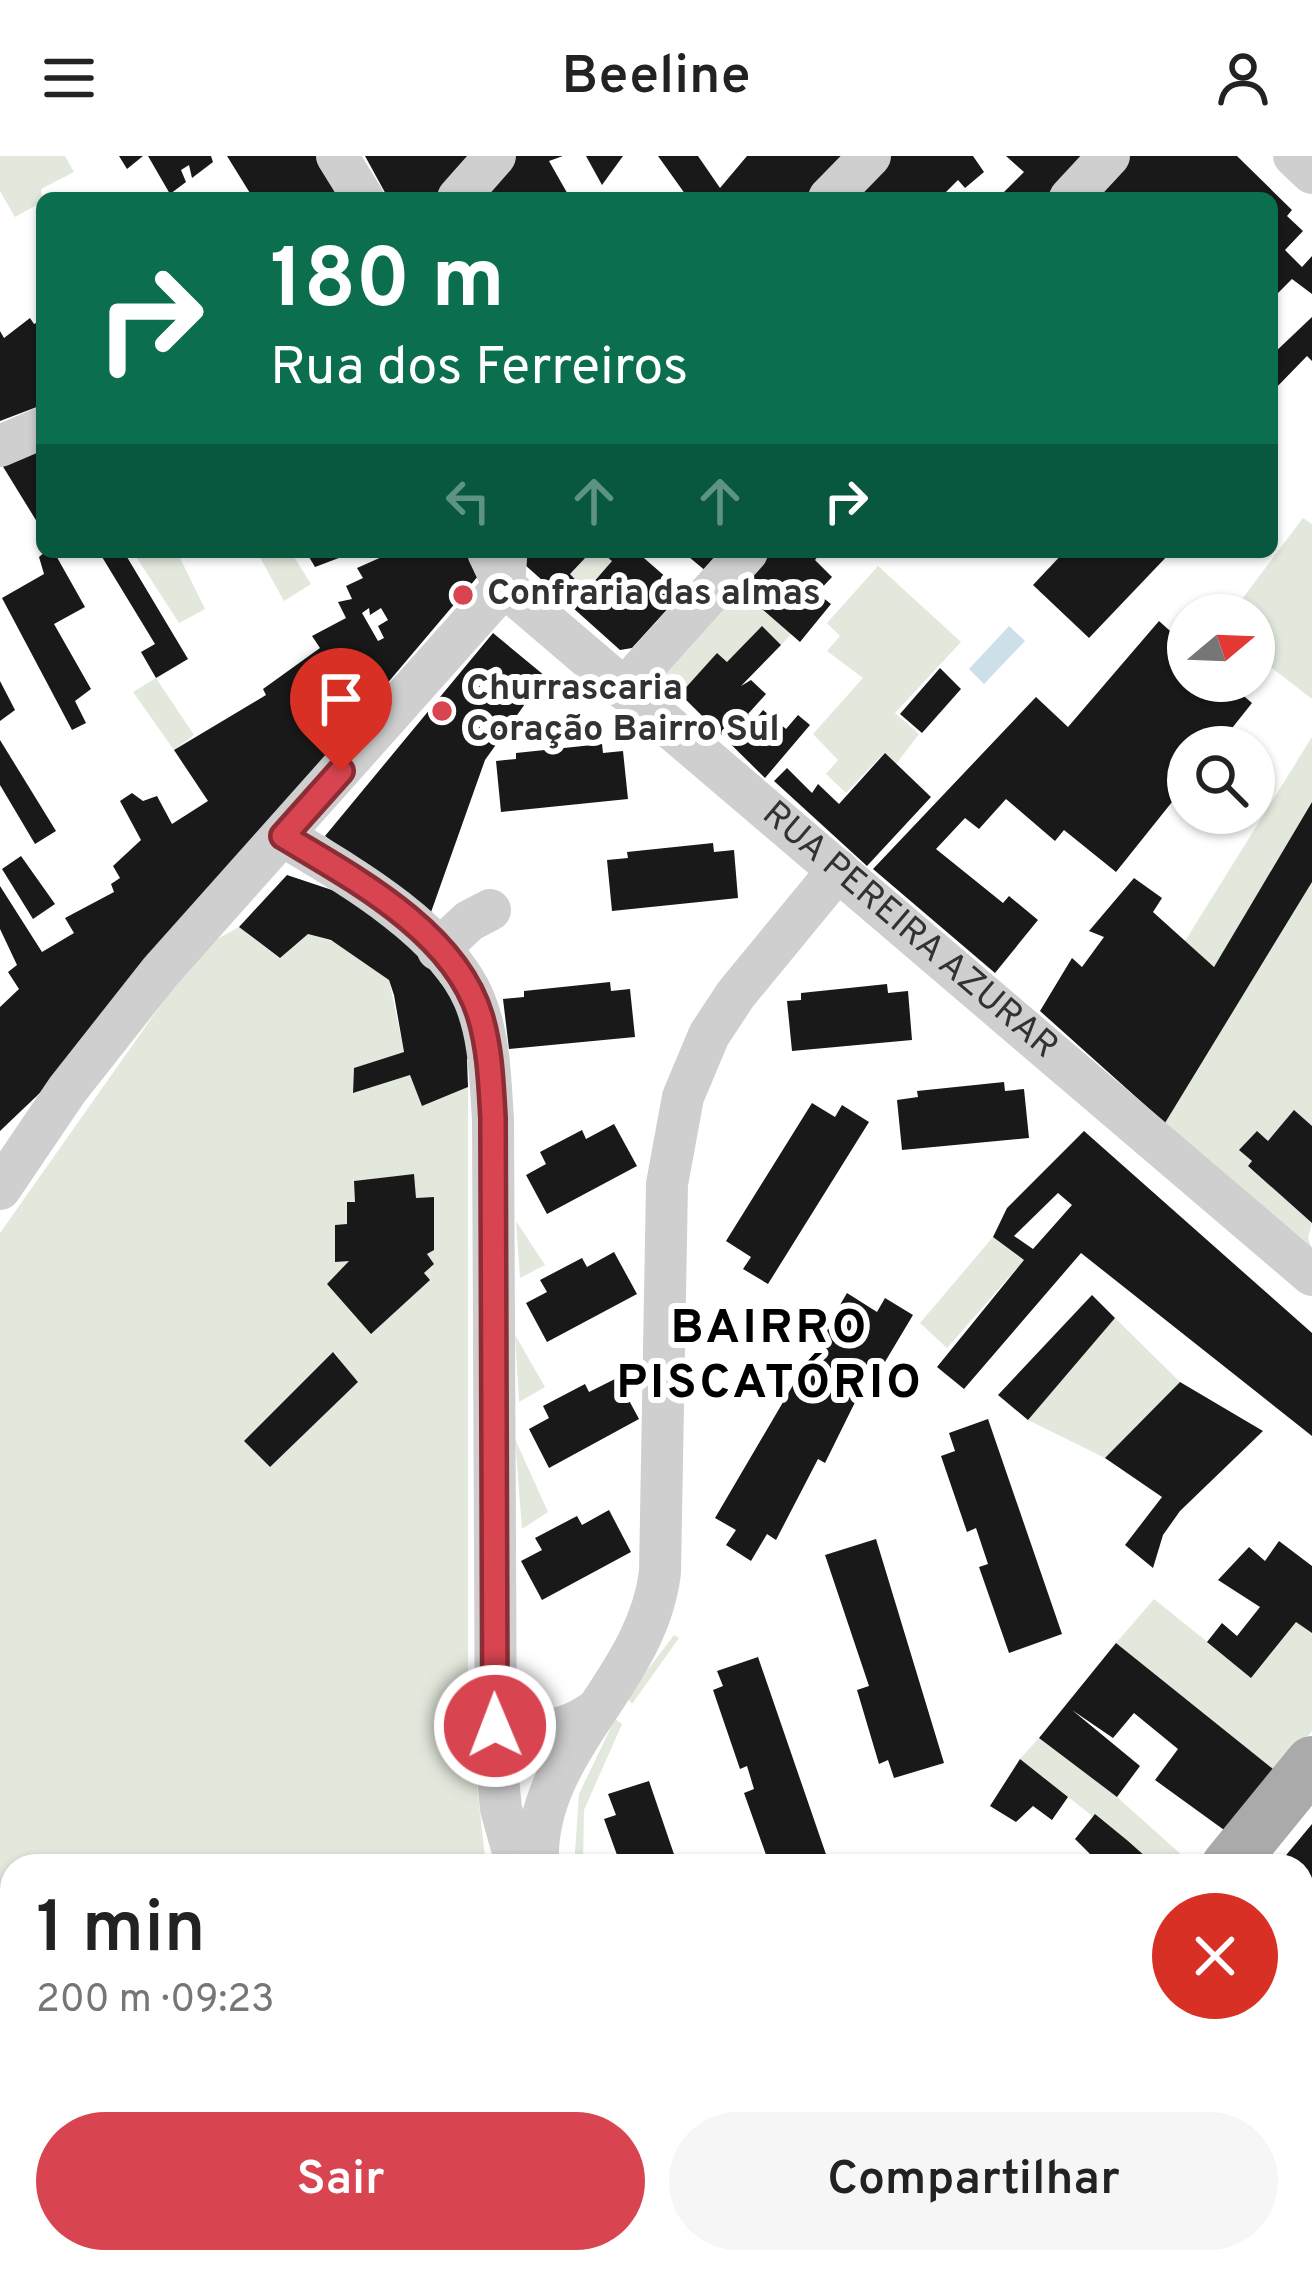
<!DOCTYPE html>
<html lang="pt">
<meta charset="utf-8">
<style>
:root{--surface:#fff;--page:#f6f6f6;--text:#222;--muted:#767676;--accent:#d84551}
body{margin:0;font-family:Overpass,sans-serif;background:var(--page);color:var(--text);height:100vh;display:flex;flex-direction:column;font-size:45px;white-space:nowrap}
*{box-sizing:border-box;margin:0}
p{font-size:39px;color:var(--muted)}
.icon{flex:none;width:66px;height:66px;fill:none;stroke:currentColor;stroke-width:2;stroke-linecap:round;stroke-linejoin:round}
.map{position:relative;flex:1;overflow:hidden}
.panel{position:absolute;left:0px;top:1698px;width:1314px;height:420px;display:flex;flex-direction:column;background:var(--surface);border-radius:36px 36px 0 0;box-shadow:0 3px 9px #0004}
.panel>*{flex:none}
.top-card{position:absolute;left:36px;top:36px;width:1242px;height:366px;border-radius:18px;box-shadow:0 3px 9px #0004;background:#0b6e4f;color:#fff;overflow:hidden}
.needle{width:78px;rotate:71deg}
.controls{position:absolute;left:1167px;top:438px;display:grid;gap:24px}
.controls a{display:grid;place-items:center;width:108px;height:108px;border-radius:50%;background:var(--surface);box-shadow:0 3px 9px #0004;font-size:60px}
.pin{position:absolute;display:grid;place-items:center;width:102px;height:102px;color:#fff;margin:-123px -51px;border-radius:50% 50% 50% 0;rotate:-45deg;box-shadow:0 0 12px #0007}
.pin .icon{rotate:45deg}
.me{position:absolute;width:132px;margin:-66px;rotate:359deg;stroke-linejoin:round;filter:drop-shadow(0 0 9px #0008)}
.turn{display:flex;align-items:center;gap:42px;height:252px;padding:0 36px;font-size:54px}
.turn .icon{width:156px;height:156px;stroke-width:2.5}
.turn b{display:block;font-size:84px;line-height:102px}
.lanes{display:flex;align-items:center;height:114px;padding:0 36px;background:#0003;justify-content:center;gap:60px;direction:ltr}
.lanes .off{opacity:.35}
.round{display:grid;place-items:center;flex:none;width:126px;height:126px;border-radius:63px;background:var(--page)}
.overview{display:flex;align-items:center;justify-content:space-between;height:204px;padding:0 36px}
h1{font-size:72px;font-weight:600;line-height:90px}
.button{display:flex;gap:24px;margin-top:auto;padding:24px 36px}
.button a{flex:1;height:138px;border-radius:72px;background:var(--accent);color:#fff;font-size:48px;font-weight:600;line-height:138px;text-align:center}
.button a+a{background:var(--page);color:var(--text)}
header{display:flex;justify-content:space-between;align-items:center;height:156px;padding:0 36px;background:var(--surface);font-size:54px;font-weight:600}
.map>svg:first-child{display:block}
.green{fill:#e2e8dc;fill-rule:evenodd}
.water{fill:#cddfe9}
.building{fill:#191919;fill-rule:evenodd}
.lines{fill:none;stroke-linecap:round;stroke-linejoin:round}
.minor{stroke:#cfcfcf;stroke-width:42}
.major{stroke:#aaa;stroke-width:54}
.route-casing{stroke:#8c2d35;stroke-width:30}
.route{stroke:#d84551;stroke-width:21}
.poi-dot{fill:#d84551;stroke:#fff;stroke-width:4.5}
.labels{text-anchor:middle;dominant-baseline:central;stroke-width:12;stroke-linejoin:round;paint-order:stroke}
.poi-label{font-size:36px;font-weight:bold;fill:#323232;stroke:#fff;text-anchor:start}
.street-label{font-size:36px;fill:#323232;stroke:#fff}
.district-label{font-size:48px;font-weight:bold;letter-spacing:3px;fill:#000;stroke:#fff}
</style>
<header><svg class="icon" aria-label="menu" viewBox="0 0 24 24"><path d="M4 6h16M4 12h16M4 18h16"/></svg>Beeline<svg class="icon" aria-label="person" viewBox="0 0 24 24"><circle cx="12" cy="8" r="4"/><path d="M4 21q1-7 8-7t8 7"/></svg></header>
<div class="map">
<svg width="1312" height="2118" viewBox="0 0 1312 2118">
<rect width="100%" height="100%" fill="#fff"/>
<g class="green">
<polygon points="0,0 65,0 74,16 41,33 42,46 15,61 0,35"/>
<polygon points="1303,362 1312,368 1312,543 1254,498 1254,459 1230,459"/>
<polygon points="133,396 177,396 205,453 179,467"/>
<polygon points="257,396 291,396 311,428 284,445"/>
<polygon points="581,396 595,400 601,396 612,405 586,435 570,418 585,401"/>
<polygon points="878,410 961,486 895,557 919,578 896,608 884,597 846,637 826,618 838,604 813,578 863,522 827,495 840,480 827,467"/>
<polygon points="732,427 791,478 781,489 763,471 727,506 717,497 680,538 655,515"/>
<polygon points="156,522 194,579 174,594 133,536"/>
<polygon points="1312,581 1312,646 1214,811 1185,785"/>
<polygon points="1312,726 1312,970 1268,985 1257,976 1240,994 1252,1005 1248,1010 1312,1067 1308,1082 1312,1093 1165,967"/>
<path d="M239 771 279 802 308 778 341 788 389 824 404 896 354 912 353 937 410 919 422 950 468 931V1550L486 1710H12V2106H406L397 2118H0V1077L201 792ZM413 1018 416 1042 434 1041V1093L427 1098 433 1108 424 1117 429 1125 327 1128 349 1105H335V1070L347 1068V1047L355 1046V1025ZM334 1196 358 1226 269 1311 244 1285Z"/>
<polygon points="516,1065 545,1109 520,1122"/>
<polygon points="993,1081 1024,1104 947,1192 920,1167"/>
<polygon points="1115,1162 1180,1226 1105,1302 1028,1264"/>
<polygon points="515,1179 545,1231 519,1246"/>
<polygon points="515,1283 548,1356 522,1373"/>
<polygon points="1154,1443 1251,1521 1296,1466 1312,1477 1312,1575 1278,1617 1116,1487"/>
<polygon points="674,1479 679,1482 632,1548 627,1541"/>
<polygon points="615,1563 622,1568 584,1654 583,1710 574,1710 579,1638"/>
<polygon points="1039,1582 1117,1641 1194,1710 1156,1710 1020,1603"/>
</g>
<polygon class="water" points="1009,470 1025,485 984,528 969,513"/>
<g class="building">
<polygon points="119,0 143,0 127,13"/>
<polygon points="148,0 211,0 213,6 192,22 189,9 181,14 186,26 170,38"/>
<polygon points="227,0 316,0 343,42 253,42"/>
<polygon points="365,0 477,0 442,42 388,42"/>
<polygon points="514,0 563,0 549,5 570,42 479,42"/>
<polygon points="586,0 623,0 602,29"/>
<polygon points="658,0 698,0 720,32 747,0 843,0 804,42 688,42"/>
<polygon points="883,0 973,0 984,16 965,32 958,24 940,42 844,42"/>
<polygon points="1006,0 1084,0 1044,42 998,42 1024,16"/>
<polygon points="1123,0 1237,0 1292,54 1287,60 1303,75 1285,94 1302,111 1312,100 1312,138 1292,123 1272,143 1272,42 1089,42"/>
<polygon points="1312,161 1312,205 1307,200 1272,236 1272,199"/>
<polygon points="30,162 34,168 42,164 42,249 0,265 0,175 4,182"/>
<polygon points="42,292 42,374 2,309"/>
<polygon points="45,396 54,396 85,451 54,468 91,533 75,545 86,567 72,574 2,442 44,418 39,401"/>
<polygon points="99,396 124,396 188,503 156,522 141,496 155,488"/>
<polygon points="306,396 342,396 344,400 315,411"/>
<path d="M393 396H470L479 419 43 934 0 975V851L19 833 8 816 17 809 0 773V730L42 796 74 777 65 762 114 736 111 728 120 722 113 710 141 684 120 645 132 637 143 645 157 640 172 668 208 645 174 594 266 539 263 533 320 492 312 480 346 462 338 446 352 443 346 430 363 422 357 412ZM369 452 370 459 381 452 388 464 378 470 384 482 378 485 362 457Z"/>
<polygon points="521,396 581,396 586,401 570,418 586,435 612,405 601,396 637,396 683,436 632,492 620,494 524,408"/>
<polygon points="683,396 725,396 707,416"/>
<polygon points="757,396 821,396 815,404 832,421 817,437 831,448 800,486 732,427"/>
<polygon points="1064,396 1171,396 1089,482 1033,429"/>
<polygon points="1159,465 1188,491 1188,525 1226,525 1252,547 1217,591 1188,591 1188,626 1116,716 1064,674 1055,685 1006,643 979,673 965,662 936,693 1003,747 1009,740 1038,764 995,817 873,713 1036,541 1068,571"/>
<polygon points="762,470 781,489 741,530 751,524 766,538 748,558 755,564 763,554 786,573 798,559 810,569 765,622 680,538 717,497 727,506"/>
<polygon points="493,477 545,520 485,604 430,759 325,680"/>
<polygon points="940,512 961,533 922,577 900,558"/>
<polygon points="0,525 15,554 0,565"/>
<polygon points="0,584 56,675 35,688 0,629"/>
<polygon points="602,588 603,597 623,595 628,643 501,656 496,605 516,603 516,597"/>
<polygon points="885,597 931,641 867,710 774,625 787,612 812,637 818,628 839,648"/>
<polygon points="1312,646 1312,726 1165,967 1040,855 1072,802 1082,811 1104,781 1089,775 1134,722 1162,742 1153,756 1214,811"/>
<polygon points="713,687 714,696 734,694 738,742 612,755 607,704 628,702 627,696"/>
<polygon points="21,700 55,748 33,763 2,713"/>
<polygon points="287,719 368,746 401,777 457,847 471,901 467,903 468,931 422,950 410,919 353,937 354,912 404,896 394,839 389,824 331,784 308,778 280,802 239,771"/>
<polygon points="610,826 611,835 630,833 635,881 509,893 503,843 524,841 524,835"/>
<polygon points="887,828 888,837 908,835 912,884 792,895 787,845 801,844 801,837"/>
<polygon points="1004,926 1005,935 1024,933 1029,982 902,994 897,944 918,941 917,935"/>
<polygon points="812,947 835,961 842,949 869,966 768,1128 743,1113 751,1101 726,1085"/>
<polygon points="1294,954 1312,970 1312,1067 1248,1010 1252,1005 1239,994 1257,975 1268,985"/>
<polygon points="614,968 637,1010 547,1058 526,1019 546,1008 540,996 582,974 586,983"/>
<path d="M1084 975 1312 1177V1280L1081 1097 964 1233 937 1211 1024 1104 993 1081 1007 1052ZM1058 1037 1072 1049 1033 1093 1014 1080Z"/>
<polygon points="414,1018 416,1042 434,1041 434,1094 427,1098 434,1108 424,1117 430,1124 371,1178 327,1128 349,1105 335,1106 335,1069 347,1068 347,1046 355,1046 354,1025"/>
<polygon points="614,1096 637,1138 547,1186 526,1147 547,1136 540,1124 582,1102 587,1111"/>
<polygon points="847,1137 877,1156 885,1142 913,1159 873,1226 867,1222 825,1307 818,1303 776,1384 767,1378 751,1405 726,1389 736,1374 715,1362"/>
<polygon points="1092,1139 1115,1162 1028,1264 998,1239"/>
<polygon points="333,1196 358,1226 270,1311 244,1285"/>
<polygon points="617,1222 639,1263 549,1312 529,1273 549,1262 543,1250 585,1228 589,1236"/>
<polygon points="1180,1226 1263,1275 1180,1355 1163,1379 1153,1412 1125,1389 1162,1341 1105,1302"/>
<polygon points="988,1263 1062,1478 1009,1497 979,1411 988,1408 976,1372 967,1376 941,1300 955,1295 949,1277"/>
<polygon points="609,1354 631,1396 542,1444 521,1405 542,1394 535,1382 577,1360 582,1369"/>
<polygon points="876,1383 944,1607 894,1622 888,1604 879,1608 857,1534 869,1530 825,1399"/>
<polygon points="1279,1385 1312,1410 1312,1477 1296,1466 1251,1522 1207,1486 1222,1467 1237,1480 1260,1451 1218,1424 1249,1391 1265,1405"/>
<polygon points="1116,1487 1278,1617 1231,1679 1155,1624 1178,1593 1134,1557 1113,1582 1072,1554 1140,1610 1117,1641 1039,1582"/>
<polygon points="758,1501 830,1710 770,1710 744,1637 754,1633 747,1610 740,1613 713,1534 723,1530 717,1515"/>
<polygon points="1020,1603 1068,1641 1052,1664 1033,1650 1016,1666 990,1650"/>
<polygon points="649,1625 678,1710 621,1710 604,1663 616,1659 608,1638"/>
<polygon points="1095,1658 1128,1685 1156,1710 1092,1710 1096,1704 1075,1683"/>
<polygon points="1312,1668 1312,1938 1302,1928 1302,1710 1277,1710"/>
<polygon points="1302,2023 1312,2035 1312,2092 1302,2101"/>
<polygon points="430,2106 471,2106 462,2118 421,2118"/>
<polygon points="581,2106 607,2106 597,2118"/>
<polygon points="638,2106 698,2106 713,2118 651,2118"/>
<polygon points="790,2106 825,2106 816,2118 799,2118"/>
<polygon points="954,2106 1026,2106 1016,2118 944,2118"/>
<polygon points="1143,2106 1153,2118 1130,2118 1142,2106"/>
<polygon points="1257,2106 1296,2106 1282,2118 1267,2118"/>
</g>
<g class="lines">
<g class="minor">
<polyline points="337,0 363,42"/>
<polyline points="1294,0 1312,17"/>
<polyline points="458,42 495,0"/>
<polyline points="829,42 870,0"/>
<polyline points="1070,42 1109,0"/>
<polyline points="0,290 42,272"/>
<path id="s1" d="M488 396 504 430 1312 1119"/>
<polyline points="624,533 747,396"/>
<path d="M283 680C345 717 444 773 474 843 490 881 490 922 493 963L496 1602 501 1653 517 1710"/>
<polyline points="438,794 469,765 490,754"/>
<polyline points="0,1033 67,934 160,816 504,430 506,403"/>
<path d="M494 1537C518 1584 556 1582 596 1554"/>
<path d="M538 1710C532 1594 647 1528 660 1416L667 1028 683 941 709 879 736 838 838 714"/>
<polyline points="1302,1968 1312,1978"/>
<polyline points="742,2106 750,2118"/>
</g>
<g class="major">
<polyline points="1228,1710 1312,1607"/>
<polyline points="893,2118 903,2106"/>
</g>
</g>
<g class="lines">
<defs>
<path id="route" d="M341 615 283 680C353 722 455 776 480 860 490 893 491 928 493 962L495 1570"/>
</defs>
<use href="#route" class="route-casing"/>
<use href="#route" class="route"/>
</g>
<g class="poi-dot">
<circle cx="463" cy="439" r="12"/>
<circle cx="442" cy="555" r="12"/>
</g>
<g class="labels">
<g class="poi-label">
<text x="487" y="439">Confraria das almas</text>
<text x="466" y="534">Churrascaria<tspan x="466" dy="41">Coração Bairro Sul</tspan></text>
</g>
<g class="street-label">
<text stroke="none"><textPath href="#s1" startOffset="570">RUA PEREIRA AZURAR</textPath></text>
</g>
<g class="district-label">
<text x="770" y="1174">BAIRRO<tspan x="770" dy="55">PISCATÓRIO</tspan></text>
</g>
</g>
</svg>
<div class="controls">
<a><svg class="needle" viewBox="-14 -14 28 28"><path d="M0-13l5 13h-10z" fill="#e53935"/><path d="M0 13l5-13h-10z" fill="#767676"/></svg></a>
<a><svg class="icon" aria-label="search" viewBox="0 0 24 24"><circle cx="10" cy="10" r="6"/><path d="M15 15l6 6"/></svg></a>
</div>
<div class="pin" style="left:341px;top:615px;background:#d93025"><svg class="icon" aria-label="arrive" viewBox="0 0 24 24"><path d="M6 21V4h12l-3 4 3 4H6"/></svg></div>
<svg class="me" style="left:495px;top:1570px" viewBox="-20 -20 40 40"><circle r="17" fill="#d84551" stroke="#fff" stroke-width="3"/><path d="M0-11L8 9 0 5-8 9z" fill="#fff"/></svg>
<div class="top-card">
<div class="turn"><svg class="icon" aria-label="right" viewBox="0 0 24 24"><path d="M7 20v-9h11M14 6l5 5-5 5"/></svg><div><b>180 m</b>Rua dos Ferreiros</div></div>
<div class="lanes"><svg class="icon off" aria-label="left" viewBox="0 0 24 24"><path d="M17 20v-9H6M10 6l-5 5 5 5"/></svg><svg class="icon off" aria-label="ahead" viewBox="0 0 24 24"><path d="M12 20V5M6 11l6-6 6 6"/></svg><svg class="icon off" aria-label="ahead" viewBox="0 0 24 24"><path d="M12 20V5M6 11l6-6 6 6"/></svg><svg class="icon" aria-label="right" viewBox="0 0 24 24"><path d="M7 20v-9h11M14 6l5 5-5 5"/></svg></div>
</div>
<section class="panel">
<div class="overview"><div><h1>1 min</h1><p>200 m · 09:23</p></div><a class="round" style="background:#d93025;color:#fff"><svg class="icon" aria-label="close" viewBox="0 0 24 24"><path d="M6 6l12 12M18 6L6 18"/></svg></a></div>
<div class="button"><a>Sair</a><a>Compartilhar</a></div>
</section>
</div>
